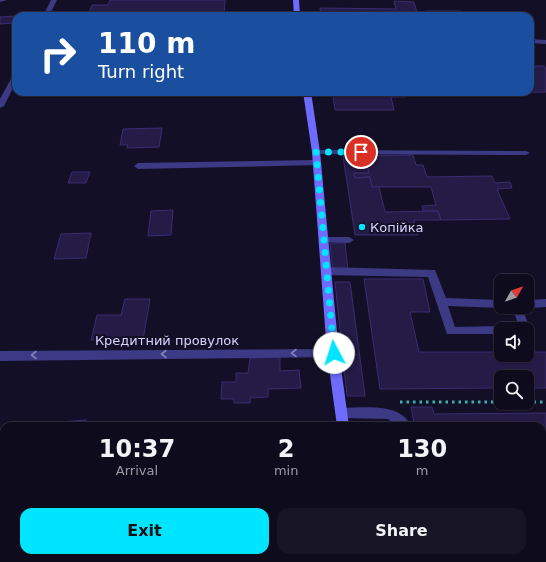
<!DOCTYPE html>
<meta charset="utf-8">
<style>
:root{--surface:#0e0b1c;--page:#171425;--text:#f1f3f6;--muted:#9b9ba3;--line:#2e2b3b;--accent:#00e5ff}
body{margin:0;font-family:"DejaVu Sans",sans-serif;background:var(--page);color:var(--text);height:100vh;display:flex;flex-direction:column;font-size:15px;white-space:nowrap}
*{box-sizing:border-box;margin:0}
p{font-size:13px;color:var(--muted)}
.icon{flex:none;width:22px;height:22px;fill:none;stroke:currentColor;stroke-width:2;stroke-linecap:round;stroke-linejoin:round}
.map{position:relative;flex:1;overflow:hidden}
.details{position:absolute;left:0px;top:422px;width:546px;height:140px;display:flex;flex-direction:column;background:var(--surface);border-radius:12px 12px 0 0;box-shadow:0 1px 3px #0004,0 0 0 1px var(--line)}
.details>*{flex:none}
.guide{position:absolute;left:12px;top:12px;width:522px;height:84px;border-radius:12px;box-shadow:0 1px 3px #0004,0 0 0 1px var(--line);background:#1a4fa0;color:#fff;overflow:hidden}
.needle{width:26px;rotate:50deg}
.fabs{position:absolute;left:494px;top:274px;display:grid;gap:8px}
.fabs a{display:grid;place-items:center;width:40px;height:40px;border-radius:8px;background:var(--surface);box-shadow:0 1px 3px #0004,0 0 0 1px var(--line);font-size:20px}
.pin{position:absolute;display:grid;place-items:center;width:34px;height:34px;color:#fff;margin:-17px;border:2px solid #fff;border-radius:50%;box-shadow:0 1px 4px #0007}
.me{position:absolute;width:44px;margin:-22px;rotate:355deg;stroke-linejoin:round;filter:drop-shadow(0 0 3px #0008)}
.turn{display:flex;align-items:center;gap:14px;height:84px;padding:0 20px;font-size:18px}
.turn .icon{width:52px;height:52px;stroke-width:2.5}
.turn b{display:block;font-size:28px;line-height:34px}
.eta{display:flex;justify-content:space-evenly;align-items:center;height:68px;text-align:center}
.eta b{font-size:24px;font-weight:800;line-height:28px}
.cta{display:flex;gap:8px;margin-top:auto;padding:8px 20px}
.cta a{flex:1;height:46px;border-radius:12px;background:var(--accent);color:#111;font-size:16px;font-weight:800;line-height:46px;text-align:center}
.cta a+a{background:var(--page);color:var(--text)}
.map>svg:first-child{display:block}
.building{fill:#241b47;stroke:#3b2d73}
.lines{fill:none;stroke-linecap:round;stroke-linejoin:round}
.path{stroke:#2fb8b0;stroke-width:3;stroke-dasharray:2.5 4;stroke-linecap:butt}
.lane{fill:#3d3a85;fill-rule:evenodd}
.street{fill:#3d3a85;fill-rule:evenodd}
.secondary{fill:#6f6bff;fill-rule:evenodd}
.oneway{stroke:#837fbc}
.route{stroke:#00e5ff;stroke-width:7;stroke-dasharray:0 12.6}
.poi-dot{fill:#00e5ff;stroke:#130f26;stroke-width:1.5}
.labels{text-anchor:middle;dominant-baseline:central;stroke-width:4;stroke-linejoin:round;paint-order:stroke}
.poi-label{font-size:13px;fill:#d9d4ff;stroke:#130f26;text-anchor:start}
.street-label{font-size:13px;fill:#d9d4ff;stroke:#130f26}
</style>
<div class="map">
<svg width="546" height="562" viewBox="0 0 546 562">
<rect width="100%" height="100%" fill="#130f26"/>
<g class="building">
<polygon points="110,0 225,0 224,16 88,16 92,5 108,5"/>
<polygon points="394,1 414,2 418,16 321,16 320,8 396,9"/>
<polygon points="425,11 461,11 463,16 427,16"/>
<polygon points="489,12 512,12 514,16 491,16"/>
<polygon points="16,16 15,23 0,24 0,17"/>
<polygon points="530,66 544,66 546,69 546,92 456,94 455,92 530,92"/>
<polygon points="373,92 405,92 406,97 391,97 394,110 335,110 333,95 373,94"/>
<polygon points="162,128 159,147 127,148 128,145 120,145 123,129"/>
<polygon points="413,155 416,165 423,165 427,177 492,176 495,183 510,182 512,188 497,189 510,219 441,220 438,211 423,211 422,206 436,205 431,187 372,187 370,177 355,178 354,173 369,173 365,156"/>
<polygon points="343,156 365,156 369,173 354,173 355,178 370,177 372,187 379,187 385,212 438,211 441,220 414,220 418,235 355,235"/>
<polygon points="72,172 90,172 86,183 68,183"/>
<polygon points="173,210 171,235 148,236 151,211"/>
<polygon points="91,233 86,258 54,259 61,234"/>
<polygon points="330,243 345,243 348,271 333,271"/>
<polygon points="364,279 423,279 430,312 410,312 419,352 501,352 501,355 527,355 527,352 546,352 546,388 527,388 527,377 501,377 501,388 380,389"/>
<polygon points="335,282 350,282 365,396 347,396"/>
<polygon points="125,299 150,299 143,340 91,340 97,315 121,315"/>
<polygon points="280,357 280,371 299,370 301,388 268,389 268,397 250,398 250,403 234,403 234,399 221,399 222,382 236,382 236,373 248,373 250,358"/>
<polygon points="411,407 432,407 434,414 546,413 546,431 542,431 542,426 435,426 434,423 414,423"/>
<polygon points="86,420 85,426 46,426 46,423"/>
<rect x="542" y="449" width="4" height="18"/>
</g>
<g class="lines">
<g class="path">
<polyline points="400,402 501,402"/>
<polyline points="527,402 546,402"/>
<polyline points="542,470 546,470"/>
<polyline points="542,538 546,550"/>
</g>
<g class="lane">
<polygon points="0,0 7,0 0,2"/>
<polygon points="530,39 546,40 546,44 530,43"/>
<polygon points="313,150 526,151 530,153 526,155 316,154 312,152"/>
<polygon points="317,160 320,161 320,165 138,169 134,166 138,163"/>
<polygon points="324,237 349,237 354,240 349,243 321,242 319,240 321,238"/>
<polygon points="326,267 435,270 446,298 501,300 501,307 504,307 501,308 448,306 455,327 501,326 506,329 501,329 501,334 447,334 428,277 326,275 321,271"/>
<polygon points="546,299 546,307 527,308 524,307 527,307 527,300"/>
<polygon points="512,307 522,307 530,329 529,332 527,333 527,329 520,329"/>
</g>
<g class="street">
<polygon points="51,0 57,0 49,16 43,16"/>
<polygon points="16,73 16,82 4,106 0,108 0,99 13,75"/>
<polygon points="333,349 337,350 339,353 337,356 333,357 0,361 0,351"/>
<path d="M342 408C364 408 400 402 411 426H396L388 419 342 418 338 417 336 413 338 409Z"/>
<rect x="542" y="431" width="4" height="12"/>
<rect x="0" y="463" width="4" height="12"/>
</g>
<g class="secondary">
<polygon points="293,0 299,0 300,16 294,16"/>
<polygon points="303,92 311,92 320,152 339,353 349,426 337,426 327,353 312,152"/>
<rect x="351" y="558" width="14" height="4"/>
</g>
</g>
<defs><path id="oneway-chevron" d="M-2-3.5L2.5 0L-2 3.5" fill="none" stroke-width="1.6" stroke-linecap="round" stroke-linejoin="round"/></defs>
<g class="oneway">
<use href="#oneway-chevron" transform="translate(294 353) rotate(180)"/>
<use href="#oneway-chevron" transform="translate(164 354) rotate(180)"/>
<use href="#oneway-chevron" transform="translate(34 355) rotate(180)"/>
</g>
<g class="lines">
<polyline class="route" points="334,353 316,152 361,152"/>
</g>
<circle class="poi-dot" cx="362" cy="227" r="4"/>
<g class="labels">
<g class="poi-label">
<text x="370" y="227">Копійка</text>
</g>
<g class="street-label">
<text x="167" y="340">Кредитний провулок</text>
</g>
</g>
</svg>
<div class="fabs">
<a><svg class="needle" viewBox="-14 -14 28 28"><path d="M0-13l5 13h-10z" fill="#e53935"/><path d="M0 13l5-13h-10z" fill="#9b9ba3"/></svg></a>
<a><svg class="icon" aria-label="sound" viewBox="0 0 24 24"><path d="M4 9h4l5-4v14l-5-4H4zM17 9q2 3 0 6"/></svg></a>
<a><svg class="icon" aria-label="search" viewBox="0 0 24 24"><circle cx="10" cy="10" r="6"/><path d="M15 15l6 6"/></svg></a>
</div>
<div class="pin" style="left:361px;top:152px;background:#d93025"><svg class="icon" aria-label="arrive" viewBox="0 0 24 24"><path d="M6 21V4h12l-3 4 3 4H6"/></svg></div>
<svg class="me" style="left:334px;top:353px" viewBox="-20 -20 40 40"><circle r="19" fill="#fff"/><path d="M0-13L10 11 0 6-10 11z" fill="#00e5ff"/></svg>
<div class="guide">
<div class="turn"><svg class="icon" aria-label="right" viewBox="0 0 24 24"><path d="M7 20v-9h11M14 6l5 5-5 5"/></svg><div><b>110 m</b>Turn right</div></div>
</div>
<section class="details">
<div class="eta">
<div><b>10:37</b><p>Arrival</p></div>
<div><b>2</b><p>min</p></div>
<div><b>130</b><p>m</p></div>
</div>
<div class="cta"><a>Exit</a><a>Share</a></div>
</section>
</div>
